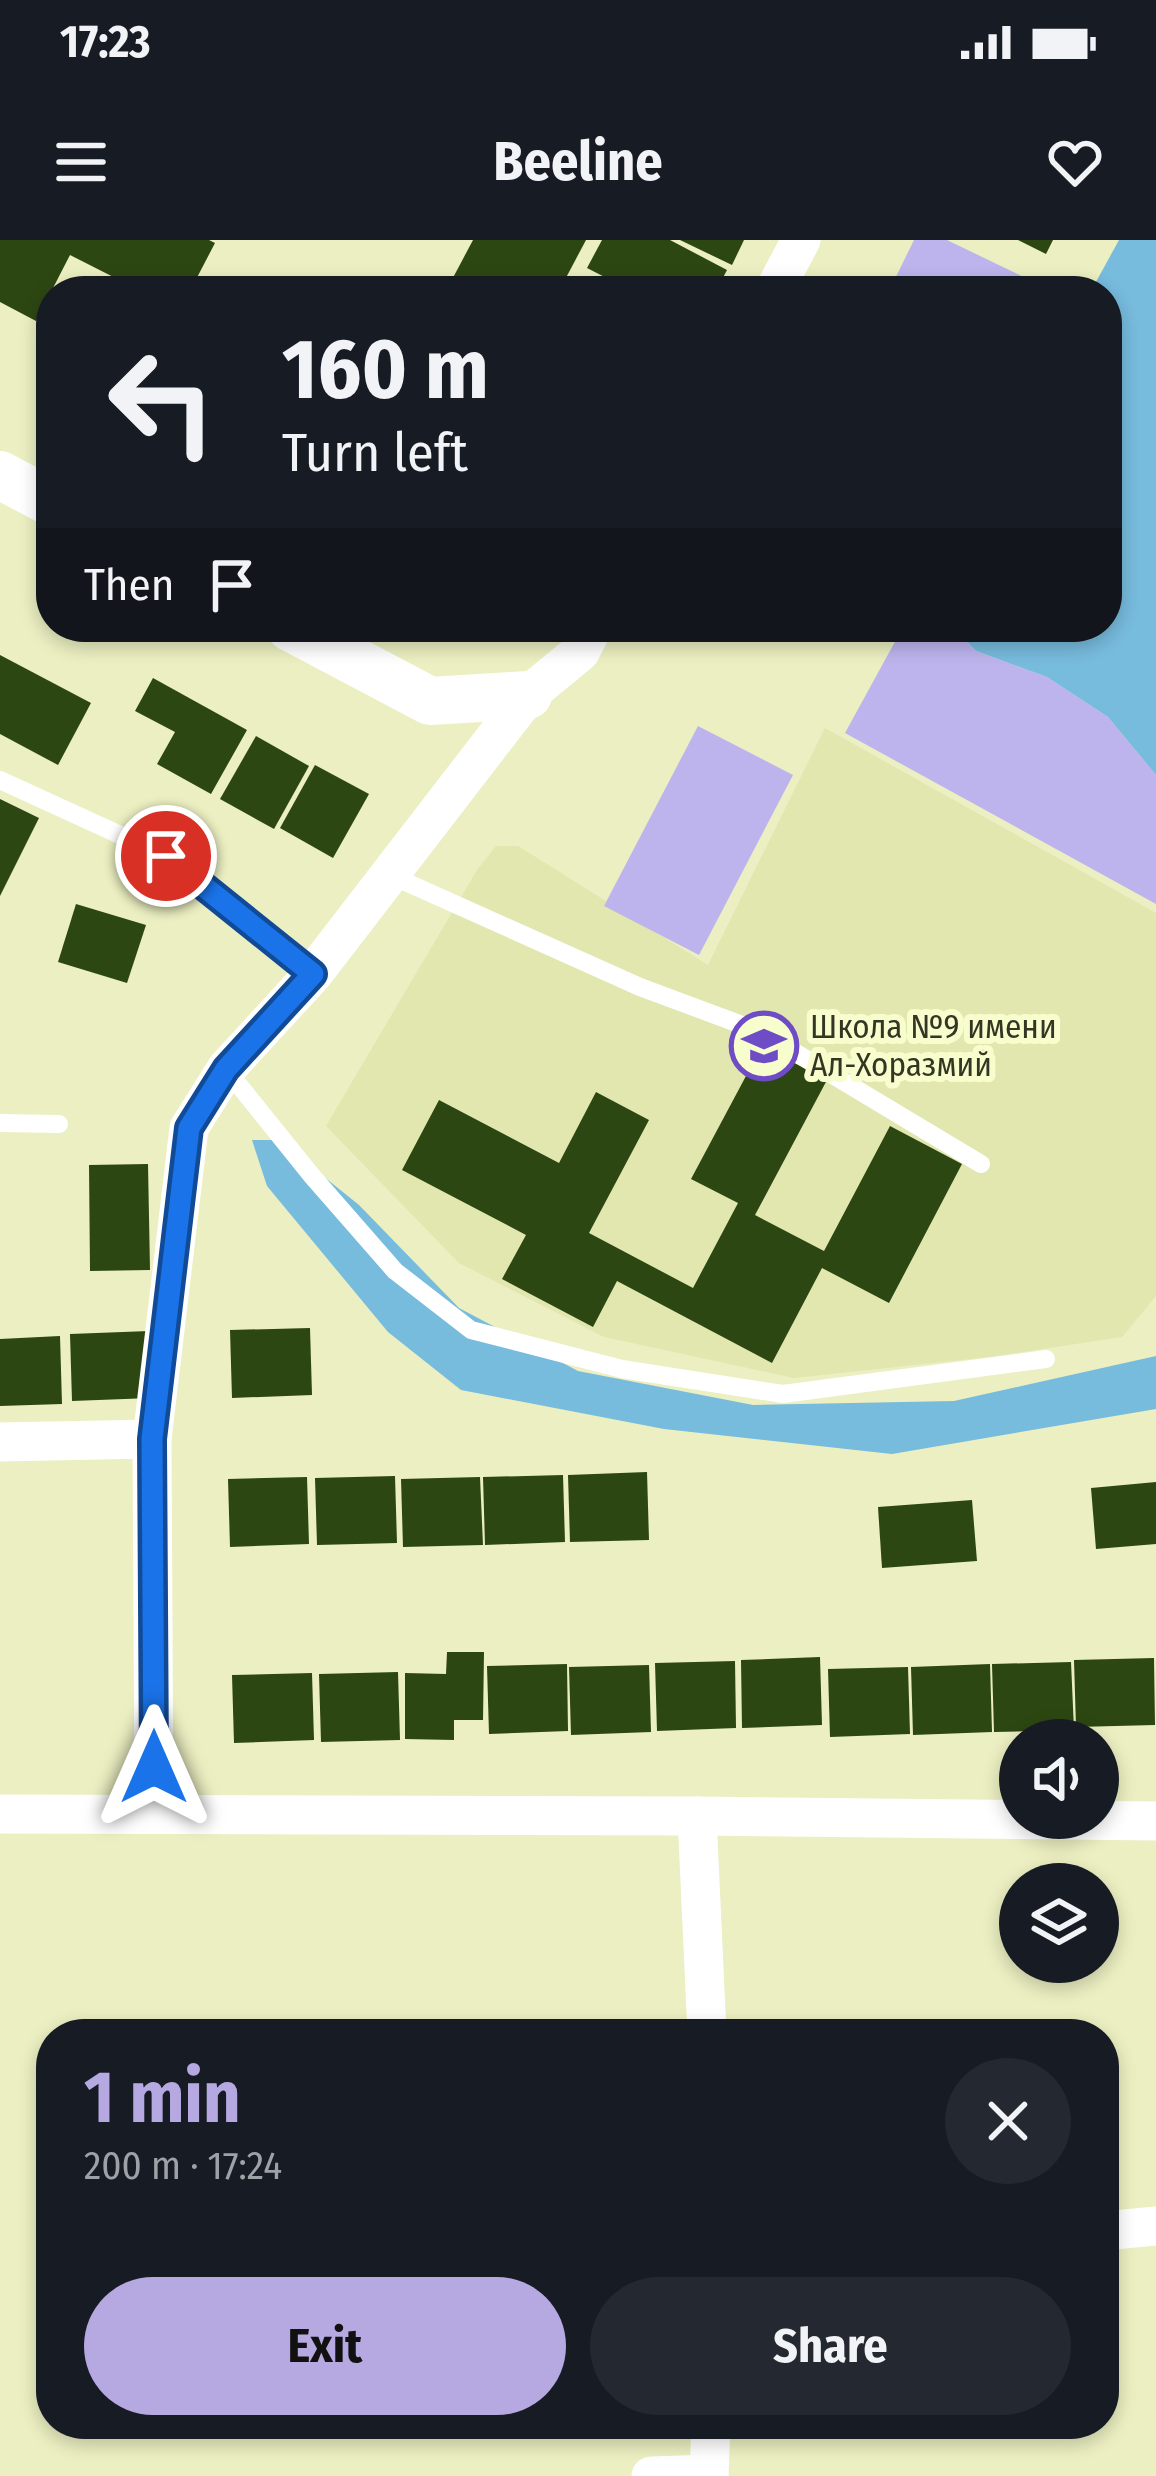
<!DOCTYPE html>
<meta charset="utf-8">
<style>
:root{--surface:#171b24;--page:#242831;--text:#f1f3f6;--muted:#9ea1a6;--accent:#b6a8e0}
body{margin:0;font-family:"Fira Sans Condensed",sans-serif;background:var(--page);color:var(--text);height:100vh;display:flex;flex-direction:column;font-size:45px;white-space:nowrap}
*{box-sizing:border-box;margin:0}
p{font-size:39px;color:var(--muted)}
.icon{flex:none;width:66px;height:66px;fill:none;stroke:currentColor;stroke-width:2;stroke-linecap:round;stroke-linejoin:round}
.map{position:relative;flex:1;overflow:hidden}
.sheet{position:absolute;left:36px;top:1779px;width:1083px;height:420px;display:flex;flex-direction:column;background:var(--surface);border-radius:48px;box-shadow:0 6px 18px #0003}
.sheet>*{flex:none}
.guide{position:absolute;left:36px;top:36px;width:1086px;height:366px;border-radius:48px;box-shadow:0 6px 18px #0003;background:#171b24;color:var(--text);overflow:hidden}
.controls{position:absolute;left:999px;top:1479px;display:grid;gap:24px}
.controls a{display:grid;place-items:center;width:120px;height:120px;border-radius:50%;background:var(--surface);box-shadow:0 6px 18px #0003;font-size:60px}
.pin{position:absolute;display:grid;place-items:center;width:102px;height:102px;color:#fff;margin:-51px;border:6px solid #fff;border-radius:50%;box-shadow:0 3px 12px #0007}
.me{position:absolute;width:132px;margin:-66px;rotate:0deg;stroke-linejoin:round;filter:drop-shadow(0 0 9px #0008)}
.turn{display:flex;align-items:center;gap:42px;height:252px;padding:0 48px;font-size:54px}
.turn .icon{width:156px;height:156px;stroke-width:2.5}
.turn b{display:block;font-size:84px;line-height:102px}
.then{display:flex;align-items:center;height:114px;padding:0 48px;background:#0003;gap:24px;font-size:45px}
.round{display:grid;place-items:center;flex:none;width:126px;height:126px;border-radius:63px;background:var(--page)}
.headline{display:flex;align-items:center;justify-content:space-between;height:204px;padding:0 48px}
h1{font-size:72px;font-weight:700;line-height:90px;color:var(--accent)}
.button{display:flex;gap:24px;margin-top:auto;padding:24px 48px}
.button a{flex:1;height:138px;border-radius:72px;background:var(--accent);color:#111;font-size:48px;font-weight:700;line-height:138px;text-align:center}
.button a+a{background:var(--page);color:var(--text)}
.status{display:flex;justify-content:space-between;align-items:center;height:84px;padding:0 60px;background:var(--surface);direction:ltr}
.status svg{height:33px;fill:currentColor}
header{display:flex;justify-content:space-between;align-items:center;height:156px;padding:0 48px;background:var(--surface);font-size:54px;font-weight:700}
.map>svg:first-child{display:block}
.built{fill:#e2e7b0}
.green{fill:#bdb4ed}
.water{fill:#7bd}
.building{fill:#2d4712}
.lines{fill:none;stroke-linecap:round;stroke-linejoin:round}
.service{stroke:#fff;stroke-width:18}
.minor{stroke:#fff;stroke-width:39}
.tertiary{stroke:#fff;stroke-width:48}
.route-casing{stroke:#114b97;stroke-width:30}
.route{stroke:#1a73e8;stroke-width:21}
.labels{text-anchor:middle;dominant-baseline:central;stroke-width:12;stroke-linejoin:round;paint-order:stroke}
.poi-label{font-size:33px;fill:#343623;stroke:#f8fdce;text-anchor:start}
</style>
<div class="status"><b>17:23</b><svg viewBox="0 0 49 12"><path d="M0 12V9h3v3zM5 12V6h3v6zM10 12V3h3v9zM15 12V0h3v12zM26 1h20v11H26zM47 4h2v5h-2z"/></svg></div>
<header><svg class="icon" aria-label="menu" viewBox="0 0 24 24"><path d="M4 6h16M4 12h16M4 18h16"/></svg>Beeline<svg class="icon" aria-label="heart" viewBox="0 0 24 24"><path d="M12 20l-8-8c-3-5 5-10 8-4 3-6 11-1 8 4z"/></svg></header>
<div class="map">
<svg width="1156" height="2236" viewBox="0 0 1156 2236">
<rect width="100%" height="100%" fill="#ebefc1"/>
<polygon class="built" points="825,488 1156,673 1156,1056 1122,1097 989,1117 794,1138 604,1097 459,1023 326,886 477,630 496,606 518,606 708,725"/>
<g class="green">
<polygon points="914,0 947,0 1036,43 1032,51 889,51"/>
<polygon points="903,387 953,387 976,411 1047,437 1108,477 1156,535 1156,664 845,493"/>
<polygon points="698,486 793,535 699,715 604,666"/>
</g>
<g class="water">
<polygon points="1119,0 1156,0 1156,535 1108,477 1047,437 976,411 953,387 1107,387 1107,51 1091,51"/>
<polygon points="252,900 278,900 359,965 459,1068 578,1131 753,1165 954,1161 1156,1116 1156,1169 892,1214 664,1189 461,1150 388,1092 267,946"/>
</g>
<g class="building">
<polygon points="0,0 209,0 215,3 190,51 141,51 70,15 36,81 0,62"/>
<polygon points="473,0 586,0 559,51 446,51"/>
<polygon points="602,0 670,0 727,30 716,51 632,51 587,28"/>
<polygon points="680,0 744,0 732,25"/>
<polygon points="1018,0 1053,0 1046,14"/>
<polygon points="0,415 91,463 58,525 0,494"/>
<polygon points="153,438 247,490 211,554 157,524 175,492 135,471"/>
<polygon points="256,496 309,526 274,589 220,559"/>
<polygon points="315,525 369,554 333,618 280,588"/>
<polygon points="0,559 39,578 0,656"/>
<polygon points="76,664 146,685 127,743 58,722"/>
<polygon points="762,806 827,840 755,975 824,1011 890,886 962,924 889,1063 822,1028 772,1123 617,1041 593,1087 502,1039 526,995 402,930 439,860 559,923 596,852 649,880 589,993 693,1048 738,963 691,939"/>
<polygon points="148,924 150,1030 90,1031 89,925"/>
<polygon points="310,1088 312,1155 232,1158 230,1090"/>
<polygon points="149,1091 151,1158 72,1161 70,1094"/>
<polygon points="60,1096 62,1164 0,1166 0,1099"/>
<polygon points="647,1232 649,1300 570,1302 568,1235"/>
<polygon points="563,1235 565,1302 485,1305 483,1237"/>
<polygon points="395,1236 397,1303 317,1305 315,1238"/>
<polygon points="307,1237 309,1304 230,1307 228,1239"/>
<polygon points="480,1237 483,1305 403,1307 401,1239"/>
<polygon points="1156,1242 1156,1304 1096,1309 1091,1248"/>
<polygon points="972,1260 977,1321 882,1328 878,1267"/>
<polygon points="447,1412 484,1412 483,1480 454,1480 454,1500 405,1499 405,1433 446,1434"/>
<polygon points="820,1417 822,1485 742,1488 741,1420"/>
<polygon points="1154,1418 1155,1485 1076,1487 1074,1420"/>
<polygon points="735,1421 736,1488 657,1491 655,1423"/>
<polygon points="1071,1422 1074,1490 994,1492 992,1424"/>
<polygon points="567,1424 568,1491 489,1494 487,1426"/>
<polygon points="990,1424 992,1492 913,1495 911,1427"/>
<polygon points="649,1425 651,1492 571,1495 569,1427"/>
<polygon points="908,1427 910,1494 830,1497 828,1429"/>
<polygon points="398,1432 400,1500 321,1502 319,1434"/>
<polygon points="312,1433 314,1500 234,1503 232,1435"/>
</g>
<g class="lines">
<g class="service">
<polyline points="0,540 166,616 313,734"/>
<polyline points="390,635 640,747 761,792 981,924"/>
<polyline points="226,829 312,936 395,1031 471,1090 622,1129 783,1154 1046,1119"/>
<polyline points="0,883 59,884"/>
</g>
<g class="minor">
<polyline points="774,51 801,0"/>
<polyline points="0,1202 152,1199"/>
<polyline points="154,1573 152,1199 189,888 226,829 313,734 528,455 580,412 593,387"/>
<polyline points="0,1574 697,1576 1156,1581"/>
<polyline points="697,1576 707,1794"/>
<polyline points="1104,1991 1156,1986"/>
<polyline points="651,2236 709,2234"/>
<polyline points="709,2236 711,2184"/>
</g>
<g class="tertiary">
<polyline points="0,235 51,262"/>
<polyline points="290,387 430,461 528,455"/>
</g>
</g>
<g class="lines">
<defs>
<polyline id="route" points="154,1527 152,1199 189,888 226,829 313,734 166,616"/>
</defs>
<use href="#route" class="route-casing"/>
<use href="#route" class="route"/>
</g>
<defs>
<symbol id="school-ring" viewBox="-11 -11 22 22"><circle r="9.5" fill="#f8fdce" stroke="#6e4cc5" stroke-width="1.5"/><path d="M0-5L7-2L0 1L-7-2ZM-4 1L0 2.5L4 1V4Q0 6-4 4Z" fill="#6e4cc5"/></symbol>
</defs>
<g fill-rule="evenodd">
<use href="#school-ring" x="726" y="768" width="76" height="76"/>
</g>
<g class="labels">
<g class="poi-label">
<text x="810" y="787">Школа №9 имени<tspan x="810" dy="38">Ал-Хоразмий</tspan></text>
</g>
</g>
</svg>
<div class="controls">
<a><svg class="icon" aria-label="sound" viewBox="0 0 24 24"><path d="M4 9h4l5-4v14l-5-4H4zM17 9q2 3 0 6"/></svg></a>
<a><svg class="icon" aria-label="layers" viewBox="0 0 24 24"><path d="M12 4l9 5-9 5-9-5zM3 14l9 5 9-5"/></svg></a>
</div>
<div class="pin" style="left:166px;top:616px;background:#d93025"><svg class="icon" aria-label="arrive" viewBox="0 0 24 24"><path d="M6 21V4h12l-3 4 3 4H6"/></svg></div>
<svg class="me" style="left:154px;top:1527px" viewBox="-20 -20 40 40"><path d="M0-17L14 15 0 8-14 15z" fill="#1a73e8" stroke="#fff" stroke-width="4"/></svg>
<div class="guide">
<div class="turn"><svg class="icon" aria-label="left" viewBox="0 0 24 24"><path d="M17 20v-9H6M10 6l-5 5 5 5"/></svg><div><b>160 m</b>Turn left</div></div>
<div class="then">Then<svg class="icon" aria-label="arrive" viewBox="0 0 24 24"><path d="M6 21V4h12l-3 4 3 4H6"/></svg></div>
</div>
<section class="sheet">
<div class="headline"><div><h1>1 min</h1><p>200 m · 17:24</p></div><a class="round"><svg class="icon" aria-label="close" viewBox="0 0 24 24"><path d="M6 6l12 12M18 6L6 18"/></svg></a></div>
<div class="button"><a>Exit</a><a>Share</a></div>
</section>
</div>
